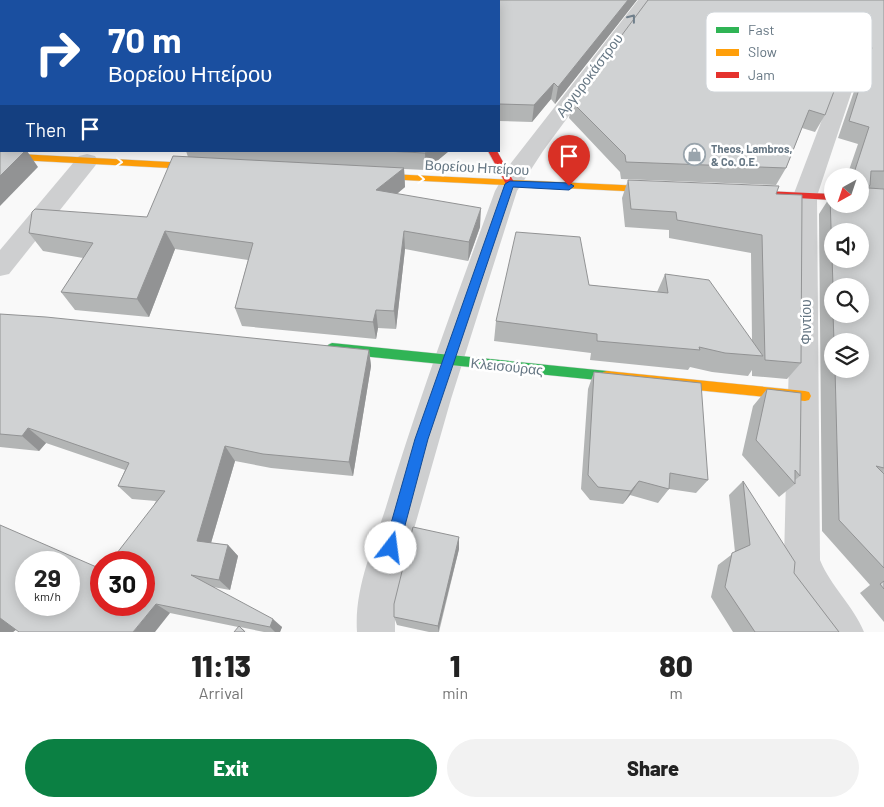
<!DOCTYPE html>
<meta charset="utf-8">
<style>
:root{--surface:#fff;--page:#f2f2f2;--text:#222;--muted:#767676;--accent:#0b8043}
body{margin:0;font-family:Barlow,sans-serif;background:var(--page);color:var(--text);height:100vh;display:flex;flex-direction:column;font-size:19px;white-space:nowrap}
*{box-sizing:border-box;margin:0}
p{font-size:16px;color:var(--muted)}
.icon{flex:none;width:28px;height:28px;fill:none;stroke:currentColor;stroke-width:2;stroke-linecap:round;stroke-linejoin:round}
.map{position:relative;height:632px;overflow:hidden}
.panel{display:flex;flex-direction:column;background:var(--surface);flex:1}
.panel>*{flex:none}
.hud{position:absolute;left:0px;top:0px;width:500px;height:152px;box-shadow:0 2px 12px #0003;background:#1a4fa0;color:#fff;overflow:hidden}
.needle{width:32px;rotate:220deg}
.fabs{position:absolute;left:824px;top:168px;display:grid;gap:10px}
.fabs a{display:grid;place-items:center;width:45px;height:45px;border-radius:50%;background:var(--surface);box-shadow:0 2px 12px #0003;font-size:25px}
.speed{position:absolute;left:15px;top:551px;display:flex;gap:10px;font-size:25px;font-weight:700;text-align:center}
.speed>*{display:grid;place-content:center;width:65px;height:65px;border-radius:50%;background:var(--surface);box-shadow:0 2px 12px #0003;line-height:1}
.speed small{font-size:12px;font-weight:400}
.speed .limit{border:8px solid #d22;background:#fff;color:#111}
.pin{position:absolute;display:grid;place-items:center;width:42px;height:42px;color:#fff;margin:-51px -21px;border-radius:50% 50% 50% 0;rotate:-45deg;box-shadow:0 0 5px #0007}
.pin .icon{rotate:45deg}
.me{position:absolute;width:55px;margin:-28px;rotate:15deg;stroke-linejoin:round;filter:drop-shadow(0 0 4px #0008)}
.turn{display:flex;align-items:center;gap:18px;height:105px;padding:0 25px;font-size:22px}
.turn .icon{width:65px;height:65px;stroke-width:2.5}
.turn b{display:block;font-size:35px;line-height:42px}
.then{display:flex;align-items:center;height:48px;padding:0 25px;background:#0003;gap:10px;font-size:19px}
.eta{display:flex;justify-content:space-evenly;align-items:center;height:85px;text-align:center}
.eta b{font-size:30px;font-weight:800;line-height:35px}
.button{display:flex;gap:10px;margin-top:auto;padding:10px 25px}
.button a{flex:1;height:58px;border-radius:30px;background:var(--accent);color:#fff;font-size:20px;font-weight:800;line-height:58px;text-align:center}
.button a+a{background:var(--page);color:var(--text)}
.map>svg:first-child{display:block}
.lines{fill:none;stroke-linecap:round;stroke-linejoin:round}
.fast-casing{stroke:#d5d6d7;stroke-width:1}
.slow-casing{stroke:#d5d6d7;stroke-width:1}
.jam-casing{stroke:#d5d6d7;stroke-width:1}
.street{fill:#cecfd0;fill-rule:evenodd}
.fast{fill:#30b455;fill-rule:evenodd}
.slow{fill:#ff9f0a;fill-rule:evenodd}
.jam{fill:#e5322d;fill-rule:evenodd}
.wall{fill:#b3b5b5;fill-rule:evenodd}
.shaded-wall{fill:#929394}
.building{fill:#d0d2d3;stroke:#929394;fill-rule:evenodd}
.oneway{stroke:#707f8b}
.oneway2{stroke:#fff}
.route{fill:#1a73e8;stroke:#114b97}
.labels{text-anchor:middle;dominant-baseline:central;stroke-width:5;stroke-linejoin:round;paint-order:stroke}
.far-poi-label{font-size:11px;font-weight:bold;fill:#657683;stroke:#fff;text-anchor:start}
.street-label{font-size:14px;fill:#657683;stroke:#fff}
.key{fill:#fff;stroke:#d1d6da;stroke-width:1}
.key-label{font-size:14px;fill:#657683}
</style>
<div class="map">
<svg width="884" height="632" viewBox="0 0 884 632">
<rect width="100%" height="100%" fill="#f9f9f9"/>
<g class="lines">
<defs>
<polygon id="fast" points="332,343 607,371 611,372 613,376 611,380 607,381 332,353 328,351 326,348 328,345"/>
<g id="slow">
<polygon points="0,153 207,164 212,167 207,170 0,159"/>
<polygon points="367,173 664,187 669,190 664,193 364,178 364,174"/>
<polygon points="607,371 805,391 809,392 811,396 809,400 805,401 607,381 603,380 601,376 603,372"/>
</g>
<g id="jam">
<polygon points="488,151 497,151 515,184 513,186 507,186"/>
<polygon points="764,191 832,194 832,200 761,196 761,192"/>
</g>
</defs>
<use href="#fast" class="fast-casing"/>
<use href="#slow" class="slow-casing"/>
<use href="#jam" class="jam-casing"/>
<g class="street">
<polygon points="138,0 155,0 156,1 139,1"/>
<path d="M638 0H654L543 151 517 191 451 399 404 564 395 605V632H357C354 588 373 548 386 507 418 400 457 296 495 191L511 163Z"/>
<path d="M809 48 859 60 861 64 817 196 820 560C831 587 853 605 864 632H821L800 603 784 560 793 196 842 67 803 57 800 53 803 49Z"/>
<polygon points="87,154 95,156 98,161 95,166 9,274 0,276 0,250 79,156"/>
</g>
<use href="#fast" class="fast"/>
<use href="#slow" class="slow"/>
<use href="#jam" class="jam"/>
</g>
<g class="wall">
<polygon points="0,0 1,1 1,148 0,147"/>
<polygon points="188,0 637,0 555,104 551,99 532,122 499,121 499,1"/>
<path d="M884 0V189L868 188 884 189V622L860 593 870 585 822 531 819 214 830 197 860 204V176H847L858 144 838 138 863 65 859 58 847 55 825 115 815 132 802 128 786 168 776 185 621 179 620 172 569 118 572 102ZM832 286 860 314H832ZM832 341H860V369H832Z"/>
<polygon points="186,151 449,151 426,170 404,169 405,187 397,194 480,227 468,261 405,249 396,329 378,328 376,339 242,326 235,308 248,260 175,249 149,317 75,310 61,292 83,258 43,251 29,233 147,217 188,157"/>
<polygon points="628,180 776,194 801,363 787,379 752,376 752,370 748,376 712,372 690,367 688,370 590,360 591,353 494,341 496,321 589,285 657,292 665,274 752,341 751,253 669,238 669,230 625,227 622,198"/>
<polygon points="0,314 369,350 371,366 353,476 271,468 235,461 211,543 228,545 238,556 230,590 213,587 282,627 280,632 264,632 240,627 247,632 238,627 170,613 16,630 13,632 0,632 101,605 156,501 132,499 118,486 125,470 46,443 39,451 0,447"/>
<polygon points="594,372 708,480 696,493 669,489 658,503 630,495 623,504 590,500 581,489 588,389"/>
<polygon points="767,389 800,476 795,480 795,484 779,497 742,455 753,406"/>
<polygon points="743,481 794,573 839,632 733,632 711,597 718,565 735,552 729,495"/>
<polygon points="459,537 459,549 439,632 429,632 397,625 394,617"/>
</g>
<g class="shaded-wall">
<polygon points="628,0 637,0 555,104 558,87"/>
<polygon points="805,27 797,43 794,33 798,28"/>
<polygon points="554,83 551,99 532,122 534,105"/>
<polygon points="25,151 27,151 38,167 0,206 0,176"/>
<polygon points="428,151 449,151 426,170 425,153"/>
<polygon points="404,168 405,187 378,209 376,190"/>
<polygon points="481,208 480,227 468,261 469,242"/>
<polygon points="165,231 175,249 149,317 137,299"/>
<polygon points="404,231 405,249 396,329 394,311"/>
<polygon points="376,310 378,328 376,339 373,322"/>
<polygon points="369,350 371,366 353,476 349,462"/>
<polygon points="28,428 46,443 39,451 22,436"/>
<polygon points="225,446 235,461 208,553 197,541"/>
<polygon points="639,481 630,495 623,504 631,491"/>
<polygon points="459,537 459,549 438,632 438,626"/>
<polygon points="228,545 238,556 230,590 219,580"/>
<polygon points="156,604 170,613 155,632 133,632"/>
<polygon points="0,617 22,625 13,632 0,632"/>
<polygon points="273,619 282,627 280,632 275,632 270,627"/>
</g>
<g class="building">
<polygon points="0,0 143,0 145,1 1,1 1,132 0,132"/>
<polygon points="188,0 628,0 558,87 554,83 534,105 499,104 499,1 185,1"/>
<path d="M648 0H884V171H871L870 185 868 188 884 189V468L876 466 884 474V568L839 520 835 369H860V341H834L833 314H860V286H833L830 197H832V204H860V176H853L869 127 849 121 872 48 869 42 805 27 798 28 794 33 798 40 849 52 825 115 809 110 786 168 626 162 625 155 572 102ZM832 231H860V259H832Z"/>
<polygon points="0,148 1,148 1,151 25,151 0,176"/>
<polygon points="384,151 428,151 425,153"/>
<polygon points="173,156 404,168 376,190 481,208 469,242 404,231 394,311 376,310 373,322 235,308 253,243 165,231 137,299 61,292 93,243 29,233 32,212 35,209 147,217"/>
<polygon points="628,180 779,186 776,194 802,195 801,363 765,360 762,235 677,220 676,212 631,209"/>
<polygon points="516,232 580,237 589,285 668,293 665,274 709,280 763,356 725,353 699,347 700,350 597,341 597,334 496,321"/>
<path d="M0 314 46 317 369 350 349 462 263 454 225 446 197 541 228 545 219 580 191 575 273 619 270 627 156 604 133 632H19L0 618V525L101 569V605H144V562H110L165 491 118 486 129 463 28 428 22 436 0 434ZM26 562H69V605H26Z"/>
<polygon points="594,372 701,383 708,480 670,473 669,489 639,481 631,491 598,487 588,475"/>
<polygon points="767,389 801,393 800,476 795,470 795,484 756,440"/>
<polygon points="743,481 795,562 794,573 839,632 755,632 725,587 732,553 750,545"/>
<polygon points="413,527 459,537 438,626 394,617 394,604"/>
<polygon points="884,581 884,589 880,584"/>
<polygon points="239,626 245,632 234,632"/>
</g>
<defs><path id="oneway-chevron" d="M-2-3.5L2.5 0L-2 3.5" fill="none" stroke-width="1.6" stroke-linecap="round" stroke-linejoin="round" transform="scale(1.25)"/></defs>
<use class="oneway" href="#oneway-chevron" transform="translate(632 18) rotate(-52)"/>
<g class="oneway2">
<use href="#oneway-chevron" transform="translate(119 162) rotate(3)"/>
<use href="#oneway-chevron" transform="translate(421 179) rotate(3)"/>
</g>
<polygon class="route" points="510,181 569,183 574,186 569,190 513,187 428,439 399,548 396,553 391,555 386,553 384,548 415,439 505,184"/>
<defs>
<symbol id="shop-ring" viewBox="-11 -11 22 22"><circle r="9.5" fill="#fff" stroke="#99a4ac" stroke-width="1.5"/><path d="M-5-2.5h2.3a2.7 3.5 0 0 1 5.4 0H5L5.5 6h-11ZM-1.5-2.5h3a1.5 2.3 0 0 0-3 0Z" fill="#99a4ac"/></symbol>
</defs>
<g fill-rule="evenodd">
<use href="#shop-ring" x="682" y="142" width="25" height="25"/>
</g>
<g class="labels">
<g class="far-poi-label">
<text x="711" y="148">Theos, Lambros,<tspan x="711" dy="13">&amp; Co. O.E.</tspan></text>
</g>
<g class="street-label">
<text transform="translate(589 75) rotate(-53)">Αργυροκάστρου</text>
<text transform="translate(477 167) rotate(3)">Βορείου Ηπείρου</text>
<text transform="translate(805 322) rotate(-90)">Φιντίου</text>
<text transform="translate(507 366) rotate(6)">Κλεισούρας</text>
</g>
</g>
<rect x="706" y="12" width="166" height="80" rx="8" class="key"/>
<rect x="716" y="27" width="23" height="6" fill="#30b455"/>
<rect x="716" y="49" width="23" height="7" fill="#ff9f0a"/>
<rect x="716" y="72" width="23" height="6" fill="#e5322d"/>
<g class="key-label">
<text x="748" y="35">Fast</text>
<text x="748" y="57">Slow</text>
<text x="748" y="80">Jam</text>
</g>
</svg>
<div class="fabs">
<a><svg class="needle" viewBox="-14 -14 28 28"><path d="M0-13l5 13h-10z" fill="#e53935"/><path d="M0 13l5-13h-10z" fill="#767676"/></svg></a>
<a><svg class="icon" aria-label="sound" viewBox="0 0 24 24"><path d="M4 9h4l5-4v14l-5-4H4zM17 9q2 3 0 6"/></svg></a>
<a><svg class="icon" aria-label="search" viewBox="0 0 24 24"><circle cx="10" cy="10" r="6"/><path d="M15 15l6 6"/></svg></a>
<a><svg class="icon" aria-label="layers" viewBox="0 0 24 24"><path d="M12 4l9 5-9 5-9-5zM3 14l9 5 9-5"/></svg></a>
</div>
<div class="speed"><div>29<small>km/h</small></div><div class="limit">30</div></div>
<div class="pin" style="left:569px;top:186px;background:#d93025"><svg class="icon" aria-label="arrive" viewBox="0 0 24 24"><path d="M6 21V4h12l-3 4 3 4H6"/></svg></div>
<svg class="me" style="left:391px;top:548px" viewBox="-20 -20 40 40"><circle r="19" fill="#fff"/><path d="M0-13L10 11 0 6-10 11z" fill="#1a73e8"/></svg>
<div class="hud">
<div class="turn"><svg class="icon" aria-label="right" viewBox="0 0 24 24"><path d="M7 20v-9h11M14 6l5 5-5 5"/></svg><div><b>70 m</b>Βορείου Ηπείρου</div></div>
<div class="then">Then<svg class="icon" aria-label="arrive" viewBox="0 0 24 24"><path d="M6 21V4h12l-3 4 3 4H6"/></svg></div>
</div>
</div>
<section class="panel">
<div class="eta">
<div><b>11:13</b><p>Arrival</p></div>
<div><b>1</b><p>min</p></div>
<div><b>80</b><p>m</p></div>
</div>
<div class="button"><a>Exit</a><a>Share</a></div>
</section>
